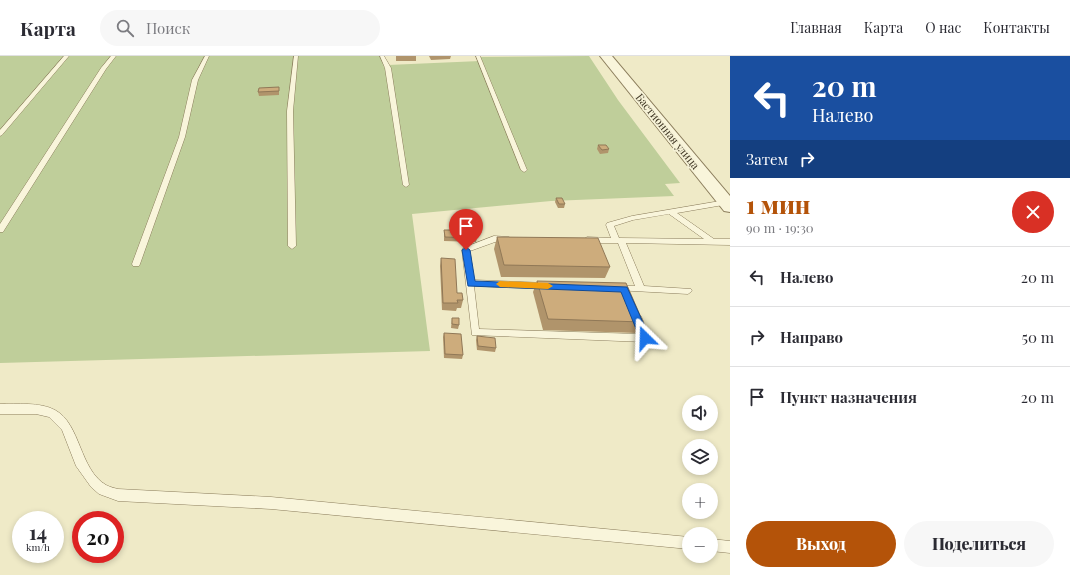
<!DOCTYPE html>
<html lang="ru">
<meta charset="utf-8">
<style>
:root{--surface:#fff;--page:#f7f7f7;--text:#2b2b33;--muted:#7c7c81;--line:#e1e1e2;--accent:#b45309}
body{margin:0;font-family:"Playfair Display",serif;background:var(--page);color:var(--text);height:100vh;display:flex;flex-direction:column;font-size:15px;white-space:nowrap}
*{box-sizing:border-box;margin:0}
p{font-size:13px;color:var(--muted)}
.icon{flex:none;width:22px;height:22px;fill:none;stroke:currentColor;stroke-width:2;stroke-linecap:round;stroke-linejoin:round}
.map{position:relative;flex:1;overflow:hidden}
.details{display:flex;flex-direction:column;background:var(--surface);width:340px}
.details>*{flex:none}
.banner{background:#1a4fa0;color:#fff;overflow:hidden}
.tools{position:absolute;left:682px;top:339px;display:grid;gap:8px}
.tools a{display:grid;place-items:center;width:36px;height:36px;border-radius:50%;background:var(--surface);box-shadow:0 2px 6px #0003;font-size:20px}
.speed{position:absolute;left:12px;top:455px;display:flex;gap:8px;font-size:20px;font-weight:700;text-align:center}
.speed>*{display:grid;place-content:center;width:52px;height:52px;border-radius:50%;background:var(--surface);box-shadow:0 2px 6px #0003;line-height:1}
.speed small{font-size:10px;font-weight:400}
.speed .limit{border:6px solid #d22;background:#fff;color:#111}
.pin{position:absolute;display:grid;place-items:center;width:34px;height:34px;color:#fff;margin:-41px -17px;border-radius:50% 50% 50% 0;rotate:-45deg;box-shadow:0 0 4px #0007}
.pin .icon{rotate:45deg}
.me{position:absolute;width:44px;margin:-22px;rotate:338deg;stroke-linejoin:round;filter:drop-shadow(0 0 3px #0008)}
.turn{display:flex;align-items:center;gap:14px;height:84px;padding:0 16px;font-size:18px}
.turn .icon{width:52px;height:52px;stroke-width:2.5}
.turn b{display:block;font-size:28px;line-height:34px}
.then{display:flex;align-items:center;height:38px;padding:0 16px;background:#0003;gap:8px;font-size:15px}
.round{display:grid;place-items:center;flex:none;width:42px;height:42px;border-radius:21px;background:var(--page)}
.head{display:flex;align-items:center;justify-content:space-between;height:68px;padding:0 16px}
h1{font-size:24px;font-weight:800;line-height:30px;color:var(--accent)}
.button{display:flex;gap:8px;margin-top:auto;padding:8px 16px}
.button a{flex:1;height:46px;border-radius:24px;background:var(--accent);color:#fff;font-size:16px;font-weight:800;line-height:46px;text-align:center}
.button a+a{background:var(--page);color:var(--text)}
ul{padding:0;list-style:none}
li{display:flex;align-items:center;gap:12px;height:60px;padding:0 16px;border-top:1px solid var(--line)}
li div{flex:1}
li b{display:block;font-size:15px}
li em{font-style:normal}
header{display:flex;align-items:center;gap:24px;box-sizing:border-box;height:56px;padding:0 20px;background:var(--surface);border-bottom:1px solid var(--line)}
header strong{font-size:19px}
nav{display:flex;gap:22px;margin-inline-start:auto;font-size:14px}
.search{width:280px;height:36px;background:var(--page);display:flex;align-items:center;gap:10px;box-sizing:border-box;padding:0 14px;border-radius:22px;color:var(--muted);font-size:15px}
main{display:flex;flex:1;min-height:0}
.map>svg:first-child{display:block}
.green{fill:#bfce9a}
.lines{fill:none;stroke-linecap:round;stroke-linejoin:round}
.service-casing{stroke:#8b7d5c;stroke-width:1}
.tertiary-casing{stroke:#8b7d5c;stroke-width:2}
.service{fill:#f9f5db;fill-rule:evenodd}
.tertiary{fill:#f9f5db;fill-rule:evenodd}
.wall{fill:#b0946b}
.building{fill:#cdac7c;stroke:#907857}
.route{fill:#1a73e8;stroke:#114b97}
.slow{fill:#f59e0b}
.labels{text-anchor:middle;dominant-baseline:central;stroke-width:3.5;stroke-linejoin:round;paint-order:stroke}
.far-street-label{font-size:11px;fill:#3b3220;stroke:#f6f2d7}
</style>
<header>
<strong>Карта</strong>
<div class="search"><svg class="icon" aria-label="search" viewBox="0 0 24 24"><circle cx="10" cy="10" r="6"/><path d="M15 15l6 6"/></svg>Поиск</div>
<nav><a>Главная</a><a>Карта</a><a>О нас</a><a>Контакты</a></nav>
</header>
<main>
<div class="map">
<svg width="730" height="519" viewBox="0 0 730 519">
<rect width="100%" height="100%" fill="#efeac7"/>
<polygon class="green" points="0,0 382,0 388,9 480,5 478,1 589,0 618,44 680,127 665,128 674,140 551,145 412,158 430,295 0,307"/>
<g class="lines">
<defs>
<g id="service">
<polygon points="64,0 69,0 2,79 0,80 0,74"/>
<polygon points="111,0 116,0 106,13 3,176 0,176 0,168 101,12"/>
<polygon points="205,0 209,0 198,24 185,81 140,208 139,210 133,210 132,208 179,81 192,24"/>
<polygon points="294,0 298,0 293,55 296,190 292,193 288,190 287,55"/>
<polygon points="380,0 384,0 391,12 409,129 406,131 403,129 385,12"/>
<polygon points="476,0 480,0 527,114 526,115 524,116 521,114"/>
<path d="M726 144H729V148L677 157 714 183H730V189L626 187 644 230 691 233 692 235 688 238 615 234 614 232 615 230H635L618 187H587L583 184 587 181 611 182 606 169 607 167 632 160ZM669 158 704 183 619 182 614 170 633 164Z"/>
<polygon points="494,180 509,181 513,184 509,187 495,186 470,195 474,224 547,227 551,230 547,233 474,230 479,273 639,278 631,260 636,257 641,260 650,282 648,285 645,286 472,279 462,194 463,192"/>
<path d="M0 348C16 348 41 346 55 354 81 368 79 413 106 429 110 431 114 432 118 433L271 441 689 481V493L271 453 118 445 99 438 91 431 76 410 62 374 49 361 36 358H0Z"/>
<polygon points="711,483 730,485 730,497 711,495"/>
</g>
<polygon id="tertiary" points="600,0 612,0 730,140 730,156 724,155"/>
</defs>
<use href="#service" class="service-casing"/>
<use href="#tertiary" class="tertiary-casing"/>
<use href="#service" class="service"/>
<use href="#tertiary" class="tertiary"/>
</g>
<g class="wall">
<rect x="396" y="0" width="20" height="5"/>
<polygon points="429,0 451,0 450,3 431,4"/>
<polygon points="279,31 279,39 259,40 258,36"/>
<polygon points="598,89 609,93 608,97 600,98 597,93"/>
<polygon points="556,142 565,148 564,152 558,152 555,146"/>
<polygon points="444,174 477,182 476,186 444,185"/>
<polygon points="497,181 610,211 605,222 501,221 494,193"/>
<polygon points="441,202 457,237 463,244 461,252 457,252 456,255 442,254 440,210"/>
<polygon points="537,225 643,266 637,277 543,274 533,236"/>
<polygon points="452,262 459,269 458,273 451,272"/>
<polygon points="444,277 463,299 462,303 444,302 443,281"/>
<polygon points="477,280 496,292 495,296 477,294 476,284"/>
</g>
<g class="building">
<polygon points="279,31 279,35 258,36 259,32"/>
<polygon points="598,89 606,89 609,93 602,94"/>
<polygon points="556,142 562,142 565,148 559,148"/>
<polygon points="444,174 476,174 477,182 445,181"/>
<polygon points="497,181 598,182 610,211 504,209"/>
<polygon points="441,202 455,203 457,237 462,237 463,244 457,244 458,247 443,247"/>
<polygon points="537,225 626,227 643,266 548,263"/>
<polygon points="452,262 459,262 459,269 452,268"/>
<polygon points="444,277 461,278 463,299 445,298"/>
<polygon points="477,280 495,282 496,292 478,290"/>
</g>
<polygon class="route" points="466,191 470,194 475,225 627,231 650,282 648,285 641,285 621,236 468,230 462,194"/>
<polygon class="slow" points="500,225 548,227 553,230 548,233 500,231 496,228"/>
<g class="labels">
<g class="far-street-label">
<text transform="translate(668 75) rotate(51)">Бастионная улица</text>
</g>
</g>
</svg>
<div class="tools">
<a><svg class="icon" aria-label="sound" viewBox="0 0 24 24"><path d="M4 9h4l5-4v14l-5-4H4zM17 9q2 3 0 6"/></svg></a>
<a><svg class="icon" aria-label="layers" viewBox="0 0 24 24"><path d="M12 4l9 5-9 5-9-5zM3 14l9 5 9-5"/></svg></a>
<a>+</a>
<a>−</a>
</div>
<div class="speed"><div>14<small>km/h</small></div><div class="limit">20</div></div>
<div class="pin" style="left:466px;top:194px;background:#d93025"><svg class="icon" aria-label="arrive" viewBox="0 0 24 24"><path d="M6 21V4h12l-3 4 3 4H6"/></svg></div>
<svg class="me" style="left:645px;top:282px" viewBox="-20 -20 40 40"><path d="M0-17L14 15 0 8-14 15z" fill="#1a73e8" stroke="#fff" stroke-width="4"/></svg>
</div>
<section class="details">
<div class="banner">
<div class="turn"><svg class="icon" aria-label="left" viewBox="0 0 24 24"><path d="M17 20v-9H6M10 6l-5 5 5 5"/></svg><div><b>20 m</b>Налево</div></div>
<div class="then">Затем<svg class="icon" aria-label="right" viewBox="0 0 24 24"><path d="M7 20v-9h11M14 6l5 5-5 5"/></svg></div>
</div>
<div class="head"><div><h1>1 мин</h1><p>90 m · 19:30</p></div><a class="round" style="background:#d93025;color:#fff"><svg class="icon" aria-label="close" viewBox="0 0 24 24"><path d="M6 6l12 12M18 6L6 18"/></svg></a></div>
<ul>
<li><svg class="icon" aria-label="left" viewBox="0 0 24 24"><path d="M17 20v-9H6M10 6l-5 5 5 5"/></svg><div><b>Налево</b></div><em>20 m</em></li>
<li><svg class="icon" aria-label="right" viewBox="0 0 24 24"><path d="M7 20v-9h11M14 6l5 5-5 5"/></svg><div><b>Направо</b></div><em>50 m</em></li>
<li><svg class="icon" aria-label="arrive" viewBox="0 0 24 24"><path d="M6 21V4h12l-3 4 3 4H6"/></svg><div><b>Пункт назначения</b></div><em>20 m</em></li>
</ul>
<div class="button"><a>Выход</a><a>Поделиться</a></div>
</section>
</main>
